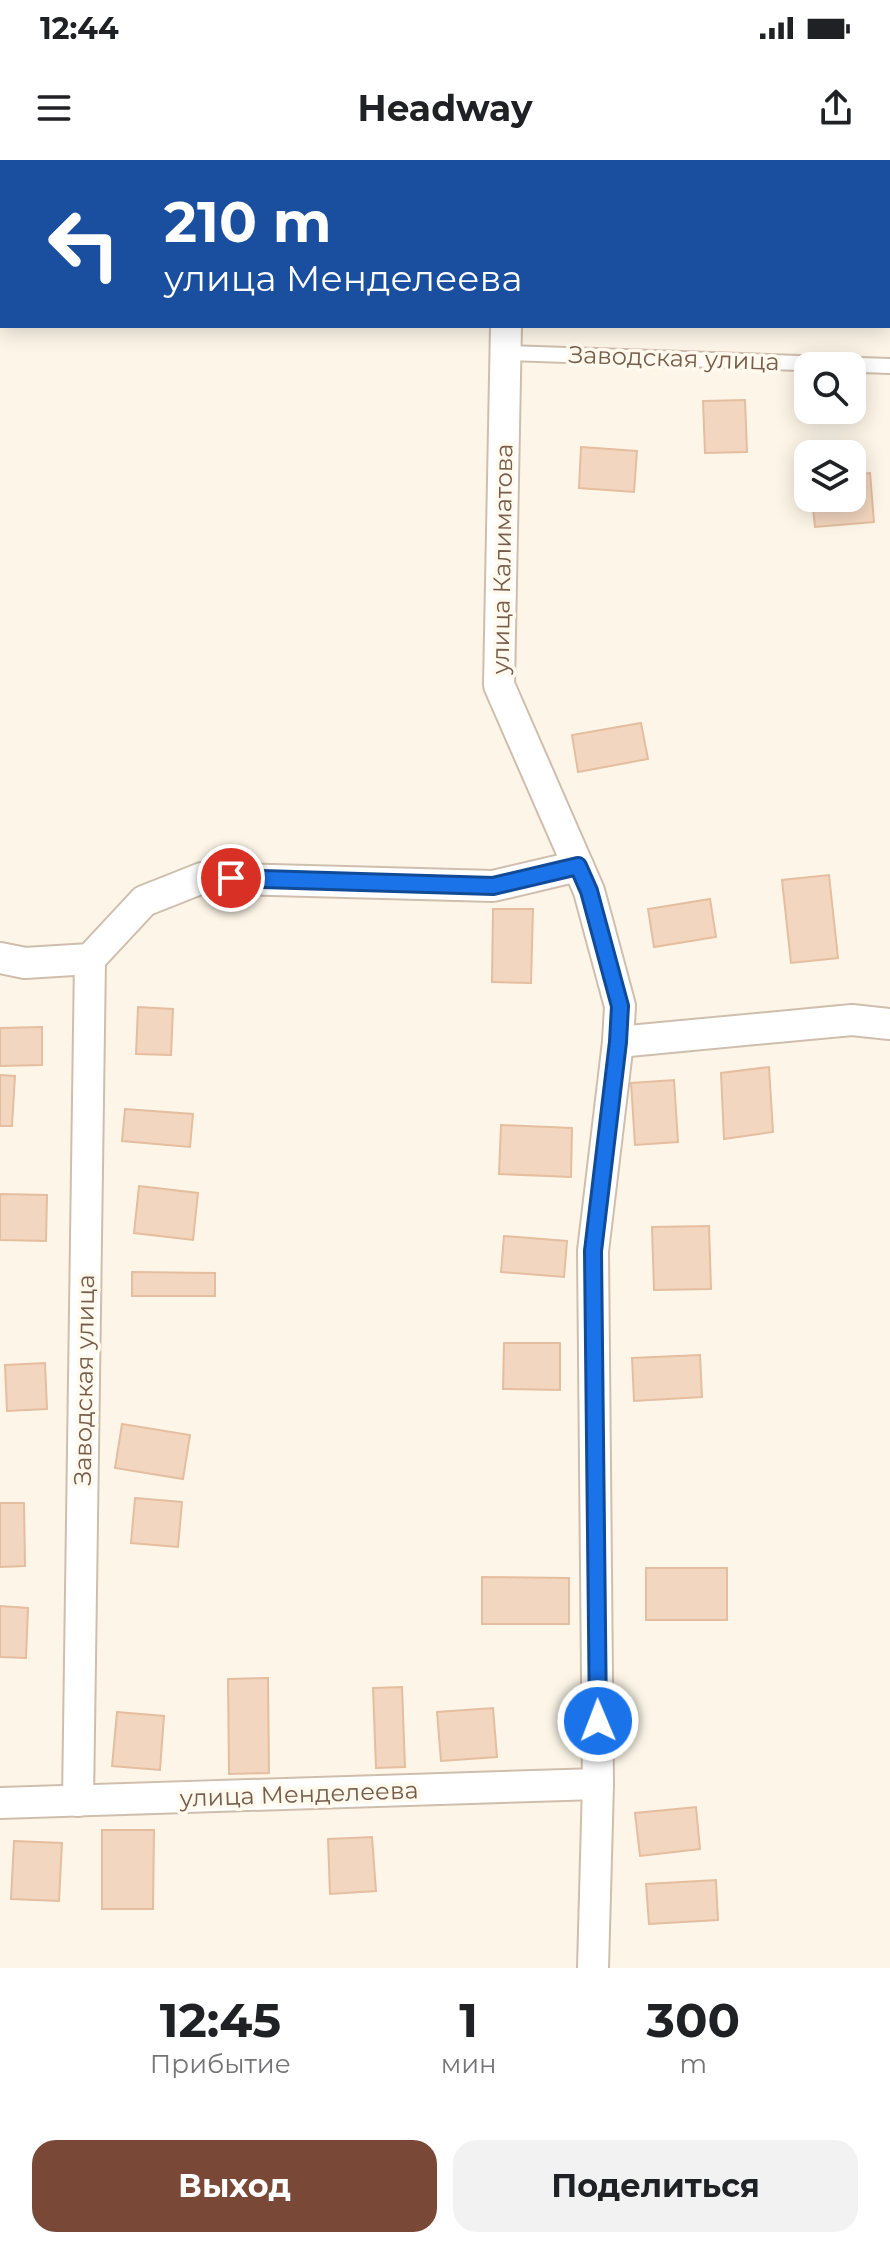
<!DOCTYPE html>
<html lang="ru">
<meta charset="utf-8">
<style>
:root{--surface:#fff;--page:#f2f2f2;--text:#202124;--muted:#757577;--accent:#7a4836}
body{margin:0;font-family:Montserrat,sans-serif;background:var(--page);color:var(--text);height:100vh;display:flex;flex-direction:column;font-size:30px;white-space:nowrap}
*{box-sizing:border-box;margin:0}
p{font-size:26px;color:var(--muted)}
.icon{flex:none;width:44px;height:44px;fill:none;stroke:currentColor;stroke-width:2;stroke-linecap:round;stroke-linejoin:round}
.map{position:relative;height:1808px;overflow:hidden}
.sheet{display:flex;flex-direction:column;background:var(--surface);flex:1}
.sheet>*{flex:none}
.guide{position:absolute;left:0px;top:0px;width:890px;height:168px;box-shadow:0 4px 20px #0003;background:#1a4fa0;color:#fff;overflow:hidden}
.tools{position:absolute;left:794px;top:192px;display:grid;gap:16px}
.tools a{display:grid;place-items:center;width:72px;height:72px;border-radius:16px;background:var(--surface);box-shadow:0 4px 20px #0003;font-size:40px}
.pin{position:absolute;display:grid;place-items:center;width:68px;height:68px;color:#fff;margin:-34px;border:4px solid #fff;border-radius:50%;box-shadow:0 2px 8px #0007}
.me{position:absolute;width:88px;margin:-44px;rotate:359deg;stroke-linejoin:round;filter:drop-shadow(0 0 6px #0008)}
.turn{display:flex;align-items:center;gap:28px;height:168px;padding:0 32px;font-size:36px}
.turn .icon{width:104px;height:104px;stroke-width:2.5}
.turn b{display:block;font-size:56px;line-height:68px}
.eta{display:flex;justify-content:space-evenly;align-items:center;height:136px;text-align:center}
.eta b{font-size:48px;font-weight:700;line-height:56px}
.button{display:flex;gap:16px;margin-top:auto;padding:16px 32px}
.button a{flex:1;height:92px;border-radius:24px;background:var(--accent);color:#fff;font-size:32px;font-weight:700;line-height:92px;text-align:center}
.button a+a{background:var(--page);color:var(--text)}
.status{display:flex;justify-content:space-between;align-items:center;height:56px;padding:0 40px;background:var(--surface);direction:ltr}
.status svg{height:22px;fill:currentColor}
header{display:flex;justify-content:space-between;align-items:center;height:104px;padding:0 32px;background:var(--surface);font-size:36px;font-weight:700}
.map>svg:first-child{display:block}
.building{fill:#f2d6bf;stroke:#e5bd9f;stroke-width:2}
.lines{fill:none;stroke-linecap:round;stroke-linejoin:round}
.service-casing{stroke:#cfbead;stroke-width:18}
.minor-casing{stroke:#cfbead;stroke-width:34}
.service{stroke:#fff;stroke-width:14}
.minor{stroke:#fff;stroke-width:30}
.route-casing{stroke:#114b97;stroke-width:20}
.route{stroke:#1a73e8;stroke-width:14}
.labels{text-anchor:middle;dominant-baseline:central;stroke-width:7;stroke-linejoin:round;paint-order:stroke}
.street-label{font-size:24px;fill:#775d4b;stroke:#fff9ee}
</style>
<div class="status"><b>12:44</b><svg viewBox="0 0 49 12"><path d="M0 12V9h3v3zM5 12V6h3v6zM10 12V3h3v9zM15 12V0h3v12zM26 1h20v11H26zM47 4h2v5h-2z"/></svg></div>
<header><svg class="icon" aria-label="menu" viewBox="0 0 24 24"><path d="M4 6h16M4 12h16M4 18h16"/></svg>Headway<svg class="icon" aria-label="share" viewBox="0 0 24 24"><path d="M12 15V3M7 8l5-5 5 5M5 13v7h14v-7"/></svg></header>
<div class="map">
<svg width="890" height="1808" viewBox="0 0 890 1808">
<rect width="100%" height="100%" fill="#fdf6e8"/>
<g class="building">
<polygon points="325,0 424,0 432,2 324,2"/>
<rect x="549" y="0" width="45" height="2"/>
<polygon points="745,240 747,292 705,293 703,241"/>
<polygon points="581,287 637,291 634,332 579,328"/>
<polygon points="870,313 874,362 815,367 812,338 852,338 852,315"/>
<polygon points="641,563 648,599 578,612 572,575"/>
<polygon points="829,715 838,798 791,803 782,720"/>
<polygon points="710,739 716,777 654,787 648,749"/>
<polygon points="493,749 533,749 531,823 492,822"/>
<polygon points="138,847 173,849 171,895 136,894"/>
<polygon points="42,867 42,905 0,906 0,868"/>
<polygon points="769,907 773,972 724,979 721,913"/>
<polygon points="0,915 15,916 12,966 0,966"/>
<polygon points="674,920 678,982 635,985 631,923"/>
<polygon points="125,949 193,954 190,987 122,981"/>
<polygon points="501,965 572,968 571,1017 499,1014"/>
<polygon points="139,1026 198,1033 193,1080 134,1073"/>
<polygon points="0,1034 47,1035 46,1081 0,1080"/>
<polygon points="709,1066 711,1129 654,1130 652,1067"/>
<polygon points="504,1076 567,1081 564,1117 501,1112"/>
<polygon points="132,1112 215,1113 215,1136 132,1136"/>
<polygon points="504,1183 560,1183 560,1230 503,1229"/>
<polygon points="700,1195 702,1237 634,1241 632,1198"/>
<polygon points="45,1203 47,1249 7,1251 5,1205"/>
<polygon points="122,1264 190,1275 183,1319 115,1308"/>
<polygon points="135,1338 182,1342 178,1387 131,1383"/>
<polygon points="0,1343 24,1343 25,1406 0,1407"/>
<rect x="646" y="1408" width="81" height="52"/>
<polygon points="482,1417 569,1418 569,1464 482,1464"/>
<polygon points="0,1446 28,1448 26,1498 0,1497"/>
<polygon points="268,1518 269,1613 229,1614 228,1519"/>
<polygon points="402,1527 405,1607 376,1608 373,1528"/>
<polygon points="493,1548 497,1597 441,1601 437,1552"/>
<polygon points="117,1552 164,1556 160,1610 112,1606"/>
<polygon points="696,1647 700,1689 640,1696 635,1653"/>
<polygon points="102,1670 154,1670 153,1749 102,1749"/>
<polygon points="372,1677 376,1731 330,1734 328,1679"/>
<polygon points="14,1681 62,1683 59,1741 11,1739"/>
<polygon points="716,1720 718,1760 649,1764 646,1724"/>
</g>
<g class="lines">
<defs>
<polyline id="service" points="506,193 890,206"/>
<g id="minor">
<polyline points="510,2 510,0"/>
<polyline points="506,166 499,525 589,731 620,846 618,882 593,1091 598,1624 593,1808"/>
<polyline points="0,798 25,803 90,799 144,741 202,718 493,726 578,706"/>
<polyline points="618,882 852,860 890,864"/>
<polyline points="78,1641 90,799"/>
<polyline points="0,1643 598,1624"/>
</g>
</defs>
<use href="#service" class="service-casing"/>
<use href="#minor" class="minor-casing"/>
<use href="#service" class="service"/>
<use href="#minor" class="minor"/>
</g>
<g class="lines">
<defs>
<polyline id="route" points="231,718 493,726 578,706 589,731 620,846 618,882 593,1091 598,1561"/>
</defs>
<use href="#route" class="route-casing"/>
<use href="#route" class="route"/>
</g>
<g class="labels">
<g class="street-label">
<text transform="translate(674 198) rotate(2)">Заводская улица</text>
<text transform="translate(502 399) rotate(-89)">улица Калиматова</text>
<text transform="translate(84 1220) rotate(-89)">Заводская улица</text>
<text transform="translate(299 1634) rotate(-2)">улица Менделеева</text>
</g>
</g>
</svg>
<div class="tools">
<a><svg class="icon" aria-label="search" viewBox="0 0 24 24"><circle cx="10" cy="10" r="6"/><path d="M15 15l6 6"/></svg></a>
<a><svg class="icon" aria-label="layers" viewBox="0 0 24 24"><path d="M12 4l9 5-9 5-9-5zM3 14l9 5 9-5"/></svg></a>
</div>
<div class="pin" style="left:231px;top:718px;background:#d93025"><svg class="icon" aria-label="arrive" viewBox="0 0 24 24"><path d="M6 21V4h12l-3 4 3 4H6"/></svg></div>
<svg class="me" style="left:598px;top:1561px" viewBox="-20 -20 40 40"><circle r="17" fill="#1a73e8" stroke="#fff" stroke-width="3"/><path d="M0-11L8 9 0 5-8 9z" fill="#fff"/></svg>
<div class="guide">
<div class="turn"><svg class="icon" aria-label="left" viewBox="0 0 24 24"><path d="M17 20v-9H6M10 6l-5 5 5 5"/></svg><div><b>210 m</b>улица Менделеева</div></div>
</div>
</div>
<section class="sheet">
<div class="eta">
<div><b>12:45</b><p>Прибытие</p></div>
<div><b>1</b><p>мин</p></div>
<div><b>300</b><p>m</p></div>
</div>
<div class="button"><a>Выход</a><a>Поделиться</a></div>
</section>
